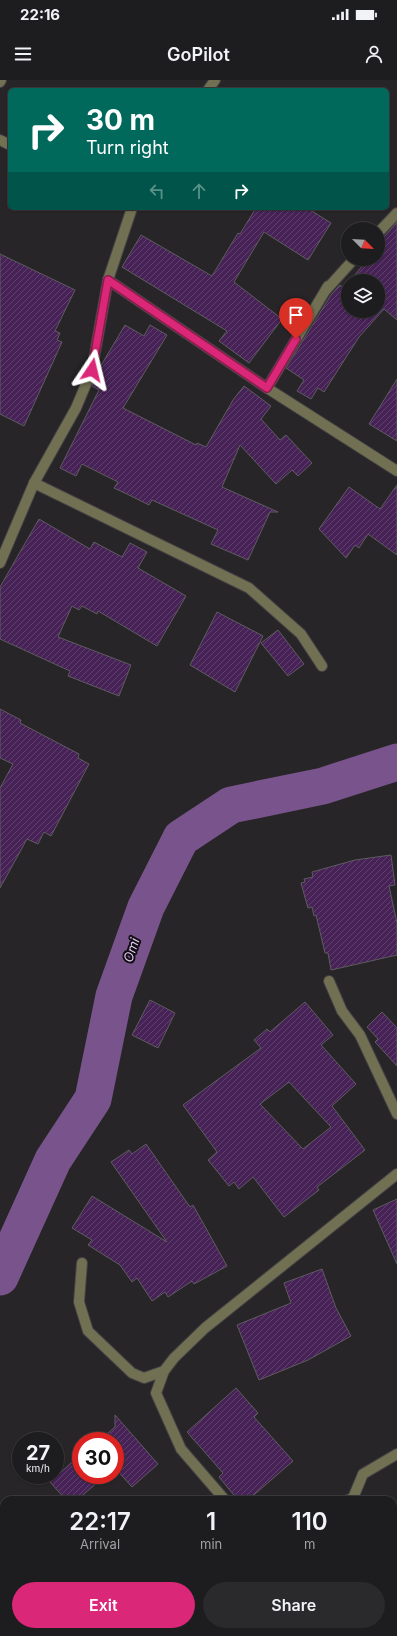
<!DOCTYPE html>
<style>
:root{--surface:#1d1c1e;--page:#2a292b;--text:#f1f3f6;--muted:#a0a1a4;--line:#3b3a3c;--accent:#db2777}
body{margin:0;font-family:Inter,sans-serif;background:var(--page);color:var(--text);height:100vh;display:flex;flex-direction:column;font-size:15px;white-space:nowrap}
*{box-sizing:border-box;margin:0}
p{font-size:13px;color:var(--muted)}
.icon{flex:none;width:22px;height:22px;fill:none;stroke:currentColor;stroke-width:2;stroke-linecap:round;stroke-linejoin:round}
.map{position:relative;flex:1;overflow:hidden}
.sheet{position:absolute;left:0px;top:1416px;width:397px;height:140px;display:flex;flex-direction:column;background:var(--surface);border-radius:12px 12px 0 0;box-shadow:0 1px 3px #0004,0 0 0 1px var(--line)}
.sheet>*{flex:none}
.hud{position:absolute;left:8px;top:8px;width:381px;height:122px;border-radius:6px;box-shadow:0 1px 3px #0004,0 0 0 1px var(--line);background:#00695c;color:#fff;overflow:hidden}
.needle{width:26px;rotate:114deg}
.buttons{position:absolute;left:341px;top:142px;display:grid;gap:8px}
.buttons a{display:grid;place-items:center;width:44px;height:44px;border-radius:50%;background:var(--surface);box-shadow:0 1px 3px #0004,0 0 0 1px var(--line);font-size:20px}
.speed{position:absolute;left:12px;top:1352px;display:flex;gap:8px;font-size:20px;font-weight:700;text-align:center}
.speed>*{display:grid;place-content:center;width:52px;height:52px;border-radius:50%;background:var(--surface);box-shadow:0 1px 3px #0004,0 0 0 1px var(--line);line-height:1}
.speed small{font-size:10px;font-weight:400}
.speed .limit{border:6px solid #d22;background:#fff;color:#111}
.pin{position:absolute;display:grid;place-items:center;width:34px;height:34px;color:#fff;margin:-41px -17px;border-radius:50% 50% 50% 0;rotate:-45deg;box-shadow:0 0 4px #0007}
.pin .icon{rotate:45deg}
.me{position:absolute;width:44px;margin:-22px;rotate:10deg;stroke-linejoin:round;filter:drop-shadow(0 0 3px #0008)}
.turn{display:flex;align-items:center;gap:14px;height:84px;padding:0 12px;font-size:18px}
.turn .icon{width:52px;height:52px;stroke-width:2.5}
.turn b{display:block;font-size:28px;line-height:34px}
.lanes{display:flex;align-items:center;height:38px;padding:0 12px;background:#0003;justify-content:center;gap:20px;direction:ltr}
.lanes .off{opacity:.35}
.eta{display:flex;justify-content:space-evenly;align-items:center;height:68px;text-align:center}
.eta b{font-size:24px;font-weight:600;line-height:28px}
.cta{display:flex;gap:8px;margin-top:auto;padding:8px 12px}
.cta a{flex:1;height:46px;border-radius:24px;background:var(--accent);color:#fff;font-size:16px;font-weight:600;line-height:46px;text-align:center}
.cta a+a{background:var(--page);color:var(--text)}
.status{display:flex;justify-content:space-between;align-items:center;height:28px;padding:0 20px;background:var(--surface);direction:ltr}
.status svg{height:11px;fill:currentColor}
header{display:flex;justify-content:space-between;align-items:center;height:52px;padding:0 12px;background:var(--surface);font-size:18px;font-weight:600}
.map>svg:first-child{display:block}
.lines{fill:none;stroke-linecap:round;stroke-linejoin:round}
.river{stroke:#79548c;stroke-width:37}
.building{fill:url(#building-hatch);stroke:#5e5c5f;fill-rule:evenodd}
.minor-casing{stroke:#434144;stroke-width:12}
.minor{stroke:#717053;stroke-width:10}
.route-casing{stroke:#8e194d;stroke-width:10}
.route{stroke:#db2777;stroke-width:7}
.labels{text-anchor:middle;dominant-baseline:central;stroke-width:4;stroke-linejoin:round;paint-order:stroke}
.water-label{font-size:13px;font-style:italic;fill:#e8c8f9;stroke:#0f0e10}
</style>
<div class="status"><b>22:16</b><svg viewBox="0 0 49 12"><path d="M0 12V9h3v3zM5 12V6h3v6zM10 12V3h3v9zM15 12V0h3v12zM26 1h20v11H26zM47 4h2v5h-2z"/></svg></div>
<header><svg class="icon" aria-label="menu" viewBox="0 0 24 24"><path d="M4 6h16M4 12h16M4 18h16"/></svg>GoPilot<svg class="icon" aria-label="person" viewBox="0 0 24 24"><circle cx="12" cy="8" r="4"/><path d="M4 21q1-7 8-7t8 7"/></svg></header>
<div class="map">
<svg width="397" height="1556" viewBox="0 0 397 1556">
<defs>
<pattern id="building-hatch" width="6" height="6" patternUnits="userSpaceOnUse"><rect width="6" height="6" fill="#462256"/><path d="M-1 1l2-2M0 6l6-6M5 7l2-2" fill="none" stroke="#60416d"/></pattern>
</defs>
<rect width="100%" height="100%" fill="#272528"/>
<g class="lines">
<polyline class="river" points="0,1197 53,1080 93,1019 114,916 146,827 181,758 231,725 323,706 397,682"/>
</g>
<g class="building">
<polygon points="256,128 307,128 331,143 308,180 264,152 234,202 282,239 249,283 219,261 227,251 122,187 141,155 212,196 238,153 240,154"/>
<polygon points="397,142 397,240 384,229 359,257 324,312 318,308 311,319 297,311 304,300 286,288 331,215 340,205 344,208 348,203 348,231 378,231 378,201 350,201 368,179 378,179 378,164"/>
<polygon points="0,174 75,210 55,251 60,253 57,260 62,262 24,346 0,334"/>
<polygon points="125,245 144,256 150,245 167,255 123,328 196,365 197,363 206,367 233,320 244,306 271,326 261,339 280,360 286,355 312,383 298,396 292,390 276,404 240,365 222,407 278,432 270,432 248,480 211,464 218,450 152,420 149,425 127,414 114,408 118,402 82,384 76,396 60,388 99,310 92,306 99,289"/>
<polygon points="397,299 397,361 369,344"/>
<polygon points="397,405 397,475 368,454 359,468 355,465 346,478 319,449 349,407 380,429"/>
<polygon points="39,439 90,469 94,462 122,477 130,463 147,472 138,488 186,516 157,566 98,531 97,534 82,526 79,530 72,526 58,557 131,585 119,616 68,596 70,591 0,559 0,507"/>
<polygon points="217,532 263,556 235,612 190,585"/>
<polygon points="278,550 304,584 288,596 261,563"/>
<polygon points="0,629 21,640 20,643 79,674 78,678 89,684 51,756 44,752 38,764 27,759 0,808 0,708 13,684 0,678"/>
<polygon points="391,775 395,805 389,806 397,843 397,875 331,890 328,873 325,873 316,835 314,836 312,827 308,828 301,803 305,802 304,799 313,797 312,792 355,780"/>
<polygon points="150,920 175,933 158,968 132,955"/>
<path d="M305 922 333 955 321 965 356 1004 332 1026 365 1070 317 1107 319 1110 284 1137 253 1097 239 1109 234 1102 229 1106 208 1080 217 1072 183 1025 261 968 254 960 267 949 270 952ZM289 1002 331 1047 303 1069 260 1024Z"/>
<polygon points="382,932 397,948 397,986 375,962 378,959 367,947"/>
<polygon points="146,1064 190,1127 193,1125 227,1186 194,1204 192,1201 168,1217 165,1212 152,1221 137,1198 132,1202 120,1185 88,1165 92,1160 72,1148 92,1116 167,1162 111,1082 129,1070 132,1074"/>
<polygon points="397,1119 397,1184 373,1130"/>
<polygon points="322,1189 336,1228 351,1256 308,1280 259,1300 237,1245 291,1223 284,1203"/>
<polygon points="236,1308 258,1333 254,1337 293,1381 248,1420 238,1420 219,1397 223,1393 187,1352"/>
<polygon points="115,1335 158,1384 132,1407 115,1388 115,1361 99,1361 115,1347"/>
<polygon points="81,1374 81,1395 106,1395 77,1420 66,1420 50,1402"/>
</g>
<g class="lines">
<defs>
<g id="minor">
<polyline points="0,2 1,0"/>
<polyline points="208,10 215,0"/>
<polyline points="0,60 10,65"/>
<polyline points="378,153 397,133"/>
<polyline points="108,200 267,308 397,391"/>
<polyline points="326,210 354,179"/>
<polyline points="267,308 328,206"/>
<polyline points="34,403 249,508 301,554 322,586"/>
<polyline points="0,483 34,403 76,328 92,290 108,200 132,128"/>
<polyline points="329,901 342,931 360,955 397,1034"/>
<polyline points="82,1183 79,1222 88,1251 132,1293 144,1298 164,1291 156,1313 181,1369 225,1420"/>
<polyline points="164,1291 174,1278 205,1248 397,1094"/>
<polyline points="348,1420 353,1418 363,1394 397,1374"/>
<polyline points="277,1552 279,1556"/>
<polyline points="205,1556 210,1552"/>
</g>
</defs>
<use href="#minor" class="minor-casing"/>
<use href="#minor" class="minor"/>
</g>
<g class="lines">
<defs>
<polyline id="route" points="92,290 108,200 267,308 296,259"/>
</defs>
<use href="#route" class="route-casing"/>
<use href="#route" class="route"/>
</g>
<g class="labels">
<g class="water-label">
<text transform="translate(131 870) rotate(-71)">Omi</text>
</g>
</g>
</svg>
<div class="buttons">
<a><svg class="needle" viewBox="-14 -14 28 28"><path d="M0-13l5 13h-10z" fill="#e53935"/><path d="M0 13l5-13h-10z" fill="#a0a1a4"/></svg></a>
<a><svg class="icon" aria-label="layers" viewBox="0 0 24 24"><path d="M12 4l9 5-9 5-9-5zM3 14l9 5 9-5"/></svg></a>
</div>
<div class="speed"><div>27<small>km/h</small></div><div class="limit">30</div></div>
<div class="pin" style="left:296px;top:259px;background:#d93025"><svg class="icon" aria-label="arrive" viewBox="0 0 24 24"><path d="M6 21V4h12l-3 4 3 4H6"/></svg></div>
<svg class="me" style="left:92px;top:290px" viewBox="-20 -20 40 40"><path d="M0-17L14 15 0 8-14 15z" fill="#db2777" stroke="#fff" stroke-width="4"/></svg>
<div class="hud">
<div class="turn"><svg class="icon" aria-label="right" viewBox="0 0 24 24"><path d="M7 20v-9h11M14 6l5 5-5 5"/></svg><div><b>30 m</b>Turn right</div></div>
<div class="lanes"><svg class="icon off" aria-label="left" viewBox="0 0 24 24"><path d="M17 20v-9H6M10 6l-5 5 5 5"/></svg><svg class="icon off" aria-label="ahead" viewBox="0 0 24 24"><path d="M12 20V5M6 11l6-6 6 6"/></svg><svg class="icon" aria-label="right" viewBox="0 0 24 24"><path d="M7 20v-9h11M14 6l5 5-5 5"/></svg></div>
</div>
<section class="sheet">
<div class="eta">
<div><b>22:17</b><p>Arrival</p></div>
<div><b>1</b><p>min</p></div>
<div><b>110</b><p>m</p></div>
</div>
<div class="cta"><a>Exit</a><a>Share</a></div>
</section>
</div>
